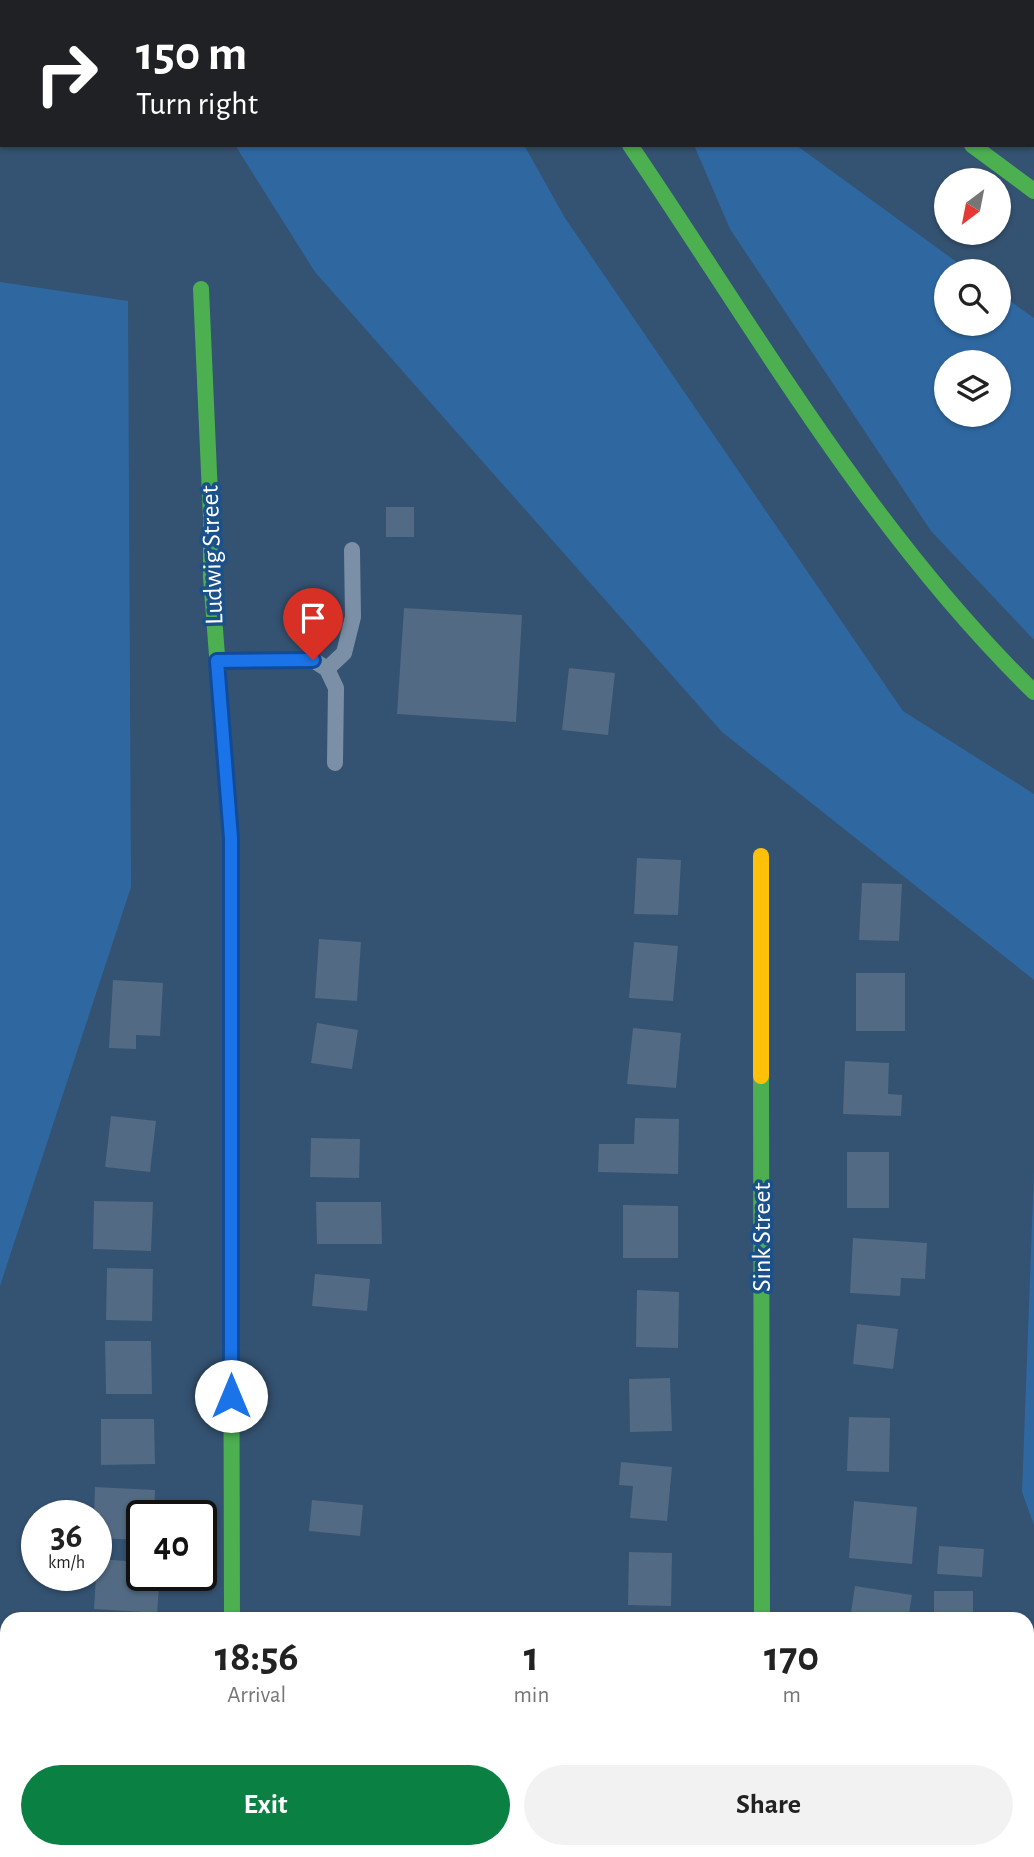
<!DOCTYPE html>
<style>
:root{--surface:#fff;--page:#f2f2f2;--text:#222;--muted:#767676;--accent:#0b8043}
body{margin:0;font-family:"Alegreya Sans",sans-serif;background:var(--page);color:var(--text);height:100vh;display:flex;flex-direction:column;font-size:26px;white-space:nowrap}
*{box-sizing:border-box;margin:0}
p{font-size:23px;color:var(--muted)}
.icon{flex:none;width:38px;height:38px;fill:none;stroke:currentColor;stroke-width:2;stroke-linecap:round;stroke-linejoin:round}
.map{position:relative;flex:1;overflow:hidden}
.details{position:absolute;left:0px;top:1612px;width:1034px;height:247px;display:flex;flex-direction:column;background:var(--surface);border-radius:21px 21px 0 0;box-shadow:0 2px 5px #0004}
.details>*{flex:none}
.guide{position:absolute;left:0px;top:0px;width:1034px;height:147px;box-shadow:0 2px 5px #0004;background:#202124;color:#fff;overflow:hidden}
.needle{width:46px;rotate:212deg}
.controls{position:absolute;left:934px;top:168px;display:grid;gap:14px}
.controls a{display:grid;place-items:center;width:77px;height:77px;border-radius:50%;background:var(--surface);box-shadow:0 2px 5px #0004;font-size:35px}
.speed{position:absolute;left:21px;top:1500px;display:flex;gap:14px;font-size:35px;font-weight:700;text-align:center}
.speed>*{display:grid;place-content:center;width:91px;height:91px;border-radius:50%;background:var(--surface);box-shadow:0 2px 5px #0004;line-height:1}
.speed small{font-size:18px;font-weight:400}
.speed .limit{border:4px solid #111;border-radius:10px;background:#fff;color:#111}
.pin{position:absolute;display:grid;place-items:center;width:60px;height:60px;color:#fff;margin:-72px -30px;border-radius:50% 50% 50% 0;rotate:-45deg;box-shadow:0 0 7px #0007}
.pin .icon{rotate:45deg}
.me{position:absolute;width:77px;margin:-38px;rotate:0deg;stroke-linejoin:round;filter:drop-shadow(0 0 5px #0008)}
.turn{display:flex;align-items:center;gap:24px;height:147px;padding:0 21px;font-size:32px}
.turn .icon{width:91px;height:91px;stroke-width:2.5}
.turn b{display:block;font-size:49px;line-height:60px}
.eta{display:flex;justify-content:space-evenly;align-items:center;height:119px;text-align:center}
.eta b{font-size:42px;font-weight:700;line-height:49px}
.primary-button{display:flex;gap:14px;margin-top:auto;padding:14px 21px}
.primary-button a{flex:1;height:80px;border-radius:42px;background:var(--accent);color:#fff;font-size:28px;font-weight:700;line-height:80px;text-align:center}
.primary-button a+a{background:var(--page);color:var(--text)}
.map>svg:first-child{display:block}
.green{fill:#2f68a1;fill-rule:evenodd}
.building{fill:#526a83}
.lines{fill:none;stroke-linecap:round;stroke-linejoin:round}
.lane{stroke:#7b90a6;stroke-width:16}
.street{stroke:#7b90a6;stroke-width:33}
.fast{stroke:#4caf50;stroke-width:16}
.slow{stroke:#ffc107;stroke-width:16}
.jam{stroke:#c62828;stroke-width:16}
.route-casing{stroke:#114b97;stroke-width:18}
.route{stroke:#1a73e8;stroke-width:12}
.labels{text-anchor:middle;dominant-baseline:central;stroke-width:7;stroke-linejoin:round;paint-order:stroke}
.street-label{font-size:26px;fill:#fff;stroke:#1b518a}
</style>
<div class="map">
<svg width="1034" height="1857" viewBox="0 0 1034 1857">
<rect width="100%" height="100%" fill="#345271"/>
<g class="green">
<polygon points="235,145 524,145 565,218 903,711 1034,794 1034,980 722,732 315,272"/>
<path d="M694 145H796L969 271H947V324H999V293L1034 318V640L931 531 730 229ZM999 362V415H947V362Z"/>
<polygon points="0,282 128,301 131,887 0,1286"/>
<polygon points="1034,1171 1034,1525 1022,1492"/>
</g>
<g class="building">
<rect x="386" y="507" width="28" height="30"/>
<polygon points="404,608 522,615 516,722 397,714"/>
<polygon points="569,668 615,673 608,735 562,730"/>
<polygon points="637,858 681,860 678,915 634,914"/>
<polygon points="862,883 902,884 899,941 859,940"/>
<polygon points="319,939 361,942 357,1001 315,998"/>
<polygon points="634,942 678,946 673,1001 629,998"/>
<rect x="856" y="973" width="49" height="58"/>
<polygon points="113,980 163,983 160,1036 136,1035 136,1049 109,1048"/>
<polygon points="317,1023 358,1030 352,1069 311,1063"/>
<polygon points="633,1028 681,1033 676,1088 627,1084"/>
<polygon points="845,1061 889,1063 888,1094 902,1095 901,1116 843,1114"/>
<polygon points="111,1116 156,1121 150,1172 105,1167"/>
<polygon points="635,1118 679,1119 678,1174 598,1172 599,1144 634,1144"/>
<polygon points="311,1138 360,1139 359,1178 310,1177"/>
<rect x="847" y="1152" width="42" height="56"/>
<polygon points="94,1201 153,1202 151,1251 93,1249"/>
<polygon points="316,1202 381,1202 382,1244 317,1244"/>
<polygon points="623,1205 678,1206 678,1258 623,1258"/>
<polygon points="853,1238 927,1243 925,1279 901,1278 900,1296 850,1293"/>
<polygon points="107,1268 153,1269 152,1321 106,1320"/>
<polygon points="315,1274 370,1279 367,1311 312,1306"/>
<polygon points="637,1290 679,1292 678,1348 636,1347"/>
<polygon points="857,1324 898,1329 893,1369 853,1364"/>
<polygon points="105,1341 151,1341 152,1394 106,1394"/>
<polygon points="670,1378 672,1431 630,1432 629,1379"/>
<polygon points="849,1417 890,1418 889,1472 847,1471"/>
<polygon points="101,1419 154,1419 155,1464 101,1465"/>
<polygon points="621,1462 672,1467 667,1521 630,1518 633,1486 619,1485"/>
<polygon points="95,1487 155,1490 154,1516 142,1516 142,1540 96,1538 96,1516 94,1516"/>
<polygon points="312,1500 363,1505 360,1536 309,1531"/>
<polygon points="854,1501 917,1507 912,1564 849,1558"/>
<polygon points="939,1546 984,1549 982,1577 937,1574"/>
<polygon points="629,1552 672,1553 671,1606 628,1605"/>
<polygon points="97,1559 142,1562 142,1575 160,1575 157,1613 94,1609"/>
<polygon points="855,1586 912,1595 908,1619 850,1619"/>
<rect x="934" y="1591" width="39" height="28"/>
<polygon points="310,1852 357,1855 357,1857 310,1857"/>
<rect x="619" y="1852" width="53" height="5"/>
</g>
<g class="lines">
<g class="lane">
<polyline points="217,661 313,660 327,669 336,688 335,763"/>
<polyline points="327,669 344,653 353,617 352,550"/>
</g>
<g class="street">
<polyline points="232,1852 232,1857"/>
<polyline points="762,1852 762,1857"/>
</g>
<g class="fast">
<polyline points="775,0 778,2"/>
<polyline points="911,0 913,2"/>
<polyline points="1032,91 1034,92"/>
<path d="M630 145C757 332 871 533 1034 692"/>
<polyline points="972,145 1034,191"/>
<polyline points="201,289 211,518 211,577 231,838 231,901"/>
<polyline points="761,1076 762,1619"/>
<polyline points="231,1185 232,1619"/>
</g>
<polyline class="slow" points="761,856 761,1076"/>
<g class="jam">
<polyline points="530,0 532,2"/>
<polyline points="231,901 231,1185"/>
</g>
</g>
<g class="lines">
<defs>
<polyline id="route" points="231,1396 231,838 217,661 313,660"/>
</defs>
<use href="#route" class="route-casing"/>
<use href="#route" class="route"/>
</g>
<g class="labels">
<g class="street-label">
<text transform="translate(212 555) rotate(-92)">Ludwig Street</text>
<text transform="translate(762 1237) rotate(-90)">Sink Street</text>
</g>
</g>
</svg>
<div class="controls">
<a><svg class="needle" viewBox="-14 -14 28 28"><path d="M0-13l5 13h-10z" fill="#e53935"/><path d="M0 13l5-13h-10z" fill="#767676"/></svg></a>
<a><svg class="icon" aria-label="search" viewBox="0 0 24 24"><circle cx="10" cy="10" r="6"/><path d="M15 15l6 6"/></svg></a>
<a><svg class="icon" aria-label="layers" viewBox="0 0 24 24"><path d="M12 4l9 5-9 5-9-5zM3 14l9 5 9-5"/></svg></a>
</div>
<div class="speed"><div>36<small>km/h</small></div><div class="limit">40</div></div>
<div class="pin" style="left:313px;top:660px;background:#d93025"><svg class="icon" aria-label="arrive" viewBox="0 0 24 24"><path d="M6 21V4h12l-3 4 3 4H6"/></svg></div>
<svg class="me" style="left:231px;top:1396px" viewBox="-20 -20 40 40"><circle r="19" fill="#fff"/><path d="M0-13L10 11 0 6-10 11z" fill="#1a73e8"/></svg>
<div class="guide">
<div class="turn"><svg class="icon" aria-label="right" viewBox="0 0 24 24"><path d="M7 20v-9h11M14 6l5 5-5 5"/></svg><div><b>150 m</b>Turn right</div></div>
</div>
<section class="details">
<div class="eta">
<div><b>18:56</b><p>Arrival</p></div>
<div><b>1</b><p>min</p></div>
<div><b>170</b><p>m</p></div>
</div>
<div class="primary-button"><a>Exit</a><a>Share</a></div>
</section>
</div>
